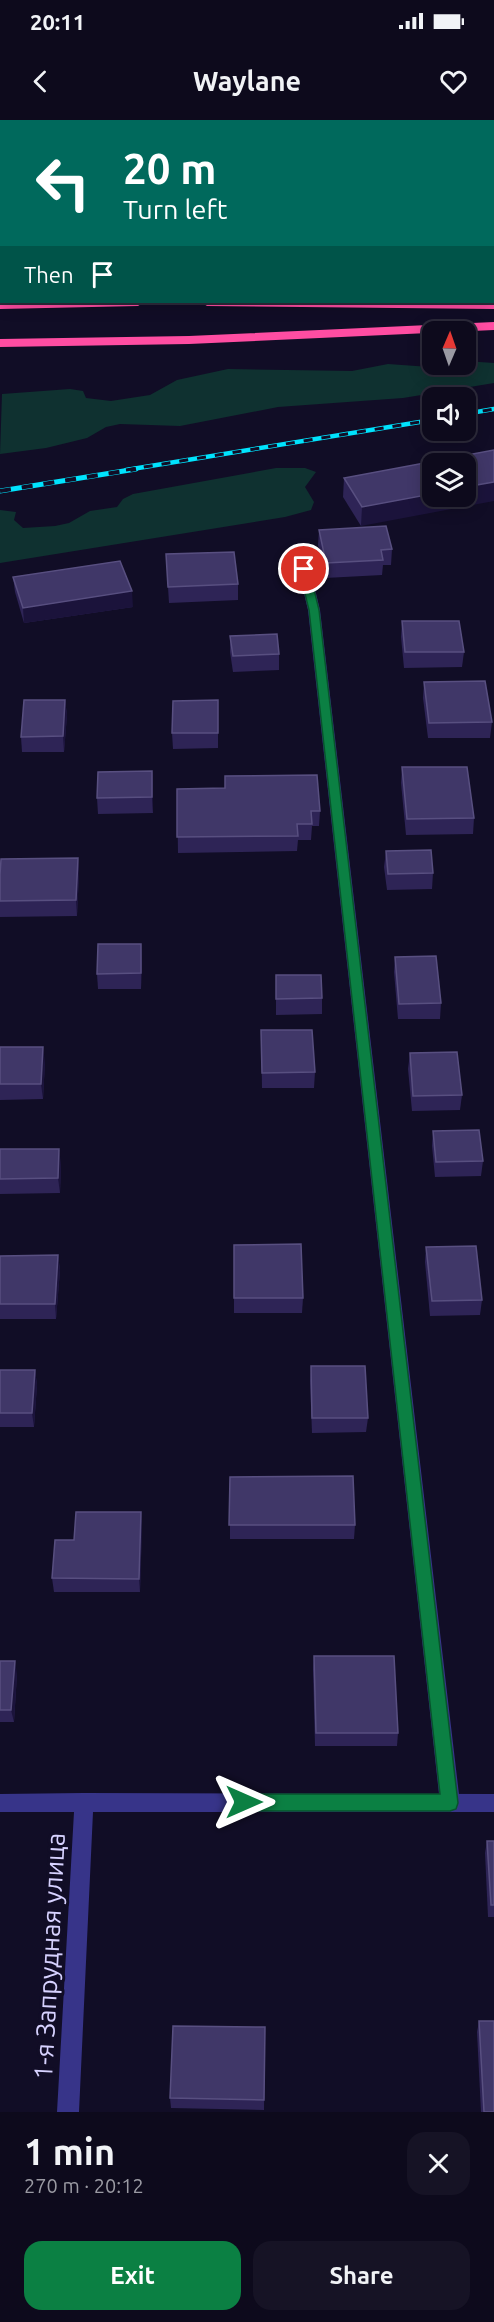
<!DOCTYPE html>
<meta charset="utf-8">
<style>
:root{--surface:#0d0a1c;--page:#161325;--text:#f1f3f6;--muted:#9a9aa3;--line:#2d2b3b;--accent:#0b8043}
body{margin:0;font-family:Ubuntu,sans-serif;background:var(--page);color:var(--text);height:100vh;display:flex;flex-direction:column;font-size:22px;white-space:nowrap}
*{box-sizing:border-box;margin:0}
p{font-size:20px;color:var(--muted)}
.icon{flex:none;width:33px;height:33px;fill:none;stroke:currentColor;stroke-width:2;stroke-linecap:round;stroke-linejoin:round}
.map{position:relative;height:1992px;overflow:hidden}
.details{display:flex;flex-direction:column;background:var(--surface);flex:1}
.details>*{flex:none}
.guide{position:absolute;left:0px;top:0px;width:495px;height:183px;box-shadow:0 3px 15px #0003,0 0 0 2px var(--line);background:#00695c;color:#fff;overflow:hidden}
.needle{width:39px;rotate:2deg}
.fabs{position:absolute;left:422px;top:201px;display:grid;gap:12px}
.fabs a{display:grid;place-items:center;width:54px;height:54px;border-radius:12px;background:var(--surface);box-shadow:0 3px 15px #0003,0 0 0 2px var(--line);font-size:30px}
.pin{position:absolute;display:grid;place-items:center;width:51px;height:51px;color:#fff;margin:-26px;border:3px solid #fff;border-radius:50%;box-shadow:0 2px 6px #0007}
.me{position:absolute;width:66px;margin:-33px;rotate:90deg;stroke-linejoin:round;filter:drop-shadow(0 0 4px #0008)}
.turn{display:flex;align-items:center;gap:21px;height:126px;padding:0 24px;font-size:27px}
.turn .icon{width:78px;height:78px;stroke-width:2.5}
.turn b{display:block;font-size:42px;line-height:51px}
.then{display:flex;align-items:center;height:57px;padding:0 24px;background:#0003;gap:12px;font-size:22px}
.round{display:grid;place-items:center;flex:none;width:63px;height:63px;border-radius:18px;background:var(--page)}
.overview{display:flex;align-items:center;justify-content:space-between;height:102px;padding:0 24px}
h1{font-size:36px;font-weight:700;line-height:45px}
.primary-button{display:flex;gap:12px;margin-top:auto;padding:12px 24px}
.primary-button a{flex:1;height:69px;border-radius:18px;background:var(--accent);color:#fff;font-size:24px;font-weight:700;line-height:69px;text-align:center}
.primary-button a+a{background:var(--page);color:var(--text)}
.status{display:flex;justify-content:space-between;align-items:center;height:42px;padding:0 30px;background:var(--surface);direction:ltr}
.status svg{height:16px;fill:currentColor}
header{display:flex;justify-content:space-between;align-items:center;height:78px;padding:0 24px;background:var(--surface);font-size:27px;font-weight:700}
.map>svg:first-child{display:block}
.green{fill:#0f3130}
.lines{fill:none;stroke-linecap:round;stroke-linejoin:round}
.path{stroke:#25c0b7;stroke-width:2;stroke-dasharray:2 3;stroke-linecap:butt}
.lane{fill:#373489;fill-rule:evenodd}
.street{fill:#373489;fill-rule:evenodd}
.highway{fill:#ff4da2;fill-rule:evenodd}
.rail-far1-casing{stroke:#00e3fd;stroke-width:4.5}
.rail-casing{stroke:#00e3fd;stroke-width:5}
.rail-far1{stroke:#110d26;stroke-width:3;stroke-dasharray:9;stroke-linecap:butt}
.rail{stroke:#110d26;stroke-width:4;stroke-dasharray:11;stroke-linecap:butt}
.wall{fill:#2e2456}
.shaded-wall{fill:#1b133b}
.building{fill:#403768;stroke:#584f80;stroke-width:1.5}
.route{fill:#0b8043;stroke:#07532c;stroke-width:1.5}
.labels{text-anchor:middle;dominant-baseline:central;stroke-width:6;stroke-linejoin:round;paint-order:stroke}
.near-street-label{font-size:26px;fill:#d7d2ff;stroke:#110d26}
</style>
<div class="status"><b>20:11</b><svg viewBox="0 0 49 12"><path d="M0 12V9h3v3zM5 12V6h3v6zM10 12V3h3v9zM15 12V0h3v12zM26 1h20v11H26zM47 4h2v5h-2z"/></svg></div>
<header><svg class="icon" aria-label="back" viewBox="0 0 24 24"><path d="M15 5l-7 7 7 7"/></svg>Waylane<svg class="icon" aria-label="heart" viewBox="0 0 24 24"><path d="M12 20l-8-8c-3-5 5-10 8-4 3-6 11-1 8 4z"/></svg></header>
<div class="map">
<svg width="494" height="1992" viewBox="0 0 494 1992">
<rect width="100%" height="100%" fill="#110d26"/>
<g class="green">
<polygon points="0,0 494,0 494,29 494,2 2,2 0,139"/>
<polygon points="465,241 494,243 494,263 403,278 278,287 180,306 120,304 106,307 87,318 46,328 0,334 2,274 70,269 83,271 86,278 111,281 150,275 177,260 228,249 352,251 388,244 430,247 465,244"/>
<polygon points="276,348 305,348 316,352 305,367 314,382 311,390 285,397 0,443 0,390 16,392 14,400 23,408 55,406 69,403 90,391 117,387 123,379 133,374"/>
</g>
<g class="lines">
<polyline class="path" points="12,2 17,0"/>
<polygon class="lane" points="299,425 305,428 320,490 460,1683 457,1690 450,1692 443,1690 440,1683 308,490 293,428"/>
<polygon class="street" points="84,1673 494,1674 494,1692 93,1692 79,1992 57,1992 74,1692 0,1692 0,1674"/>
<g class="highway">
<rect x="0" y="132" width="2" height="6"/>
<polygon points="0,181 144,182 138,186 0,189"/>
<polygon points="494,181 494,189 207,186 201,182"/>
<polygon points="494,202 494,210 189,224 0,227 0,219 189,216"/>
</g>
<defs>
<g id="rail-far1">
<polyline points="465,294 494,289"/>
<polyline points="126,350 432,300"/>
</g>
<polyline id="rail" points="0,371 136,349"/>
</defs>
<use href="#rail-far1" class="rail-far1-casing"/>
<use href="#rail" class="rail-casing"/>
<use href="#rail-far1" class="rail-far1"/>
<use href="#rail" class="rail"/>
</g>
<g class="wall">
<polygon points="494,330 361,406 343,377 344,358"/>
<polygon points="319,410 392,429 391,445 383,445 382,455 325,458 318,425"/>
<polygon points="166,434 238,464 238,480 169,483"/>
<polygon points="13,457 133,487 24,503 15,472"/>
<polygon points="402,501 464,532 462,547 404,548 401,517"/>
<polygon points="230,516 279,534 279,550 233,552 230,532"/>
<polygon points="424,562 492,602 490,618 428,618 423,578"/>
<polygon points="65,580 67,595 64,632 22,632 21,617"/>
<polygon points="218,580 218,628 173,629 172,613"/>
<polygon points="402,647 474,698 473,714 406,715 401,663"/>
<polygon points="152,651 153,693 98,694 97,678"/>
<polygon points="177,669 320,691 319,706 312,706 311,720 298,720 297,731 178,733"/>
<polygon points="386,731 433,753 432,769 387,770 384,747"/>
<polygon points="78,738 79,753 77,796 0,797 0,755"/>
<polygon points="395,837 441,883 440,899 398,899 394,852"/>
<polygon points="142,839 141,869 98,869 97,854"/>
<polygon points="276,855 322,878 322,894 276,895"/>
<polygon points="261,910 315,952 314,968 262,968"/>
<polygon points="0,927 45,942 43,979 0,980"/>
<polygon points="410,933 462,975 460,990 412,991 408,949"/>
<polygon points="433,1011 483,1041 481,1056 435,1057 432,1026"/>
<polygon points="0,1029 61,1044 60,1073 0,1074"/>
<polygon points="234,1125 303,1178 302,1193 234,1193"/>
<polygon points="426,1127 482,1180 480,1195 430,1196 425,1142"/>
<polygon points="58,1135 60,1150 56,1199 0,1199 0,1136"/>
<polygon points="311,1246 368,1298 366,1312 312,1313 310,1261"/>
<polygon points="0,1250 35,1250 37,1265 34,1307 0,1307"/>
<polygon points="230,1357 355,1405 354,1419 230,1419"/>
<polygon points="141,1392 142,1406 140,1472 54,1472 52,1458 74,1420"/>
<polygon points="314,1536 398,1613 397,1626 315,1626 313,1549"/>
<polygon points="0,1541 17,1554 14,1602 0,1602"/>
<polygon points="487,1721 494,1721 494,1797 488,1797 485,1733"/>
<polygon points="479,1901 494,1992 481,1992 477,1912"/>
<polygon points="265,1907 264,1990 171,1988 170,1978"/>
</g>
<g class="shaded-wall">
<polygon points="494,362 494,381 361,406 362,387 432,374 432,376 465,376 465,367"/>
<polygon points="132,471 133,487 24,503 23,488"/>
<polygon points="65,580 67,595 64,632 63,616"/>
<polygon points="152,651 153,667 153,693 152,677"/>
<polygon points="78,738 79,753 77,796 76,780"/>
<polygon points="141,824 142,839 141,869"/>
<polygon points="43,927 45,942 43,979 41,964"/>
<polygon points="59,1029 61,1044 60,1073 58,1058"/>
<polygon points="58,1135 60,1150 56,1199 55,1184"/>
<polygon points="35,1250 37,1265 34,1307 32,1293"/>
<polygon points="141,1392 142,1406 140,1472 139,1459"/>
<polygon points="15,1541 17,1554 14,1602 11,1590"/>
</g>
<g class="building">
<polygon points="494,330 494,362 465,367 465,344 432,344 432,374 362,387 344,358"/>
<polygon points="386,406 392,429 381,430 383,440 326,443 319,410"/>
<polygon points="234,432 238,464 168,467 166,434"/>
<polygon points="120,441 132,471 23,488 13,457"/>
<polygon points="402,501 459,501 464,532 405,532"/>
<polygon points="277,514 279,534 233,536 230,516"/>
<polygon points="485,561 492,602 429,603 424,562"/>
<polygon points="24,580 65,580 63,616 21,617"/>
<polygon points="218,580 218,613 172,613 173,581"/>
<polygon points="402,647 467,647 474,698 407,699"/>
<polygon points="152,651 152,677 97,678 98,652"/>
<polygon points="317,655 320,691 311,691 312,704 297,704 298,716 177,717 177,669 225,668 225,656"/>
<polygon points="431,730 433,753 388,754 386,731"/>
<polygon points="78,738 76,780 0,781 0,755 1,739"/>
<polygon points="98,824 141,824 141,853 97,854"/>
<polygon points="436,836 441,883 399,884 395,837"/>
<polygon points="276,855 321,855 322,878 276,879"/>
<polygon points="261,910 312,910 315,952 262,953"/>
<polygon points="0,927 43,927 41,964 0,964"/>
<polygon points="457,932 462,975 413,976 410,933"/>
<polygon points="479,1010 483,1041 436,1042 433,1011"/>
<polygon points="0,1029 59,1029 58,1058 0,1059"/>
<polygon points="301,1124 303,1178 234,1178 234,1125"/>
<polygon points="476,1126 482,1180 432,1181 426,1127"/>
<polygon points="58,1135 55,1184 0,1184 0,1136"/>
<polygon points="311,1246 365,1246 368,1298 312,1298"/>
<polygon points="0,1250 35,1250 32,1293 0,1293"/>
<polygon points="353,1356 355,1405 229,1405 230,1357"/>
<polygon points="76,1392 141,1392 139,1459 52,1458 55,1420 74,1420"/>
<polygon points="314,1536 394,1536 398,1613 316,1613"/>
<polygon points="0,1541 15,1541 11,1590 0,1590"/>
<polygon points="487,1721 494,1721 494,1785 491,1785"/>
<polygon points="479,1901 494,1901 494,1992 484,1992"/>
<polygon points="173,1906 265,1907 264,1980 170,1978"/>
</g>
<polygon class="route" points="304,446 309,449 319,490 458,1683 456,1689 450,1691 244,1691 238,1688 235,1682 238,1676 244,1674 440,1674 309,490 299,449"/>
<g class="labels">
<g class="near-street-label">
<text transform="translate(49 1836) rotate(-87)">1-я Запрудная улица</text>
</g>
</g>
</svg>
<div class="fabs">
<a><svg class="needle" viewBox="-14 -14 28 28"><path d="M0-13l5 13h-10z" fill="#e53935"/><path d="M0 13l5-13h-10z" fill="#9a9aa3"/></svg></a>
<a><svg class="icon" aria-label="sound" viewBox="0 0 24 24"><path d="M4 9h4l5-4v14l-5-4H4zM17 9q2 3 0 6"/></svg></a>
<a><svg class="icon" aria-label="layers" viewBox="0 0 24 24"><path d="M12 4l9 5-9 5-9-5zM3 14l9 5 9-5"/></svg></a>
</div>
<div class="pin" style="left:304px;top:449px;background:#d93025"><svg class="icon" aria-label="arrive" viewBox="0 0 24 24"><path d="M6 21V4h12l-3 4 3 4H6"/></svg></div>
<svg class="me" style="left:244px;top:1682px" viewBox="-20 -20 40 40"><path d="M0-17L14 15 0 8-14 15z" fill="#0b8043" stroke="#fff" stroke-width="4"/></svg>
<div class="guide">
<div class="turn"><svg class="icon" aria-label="left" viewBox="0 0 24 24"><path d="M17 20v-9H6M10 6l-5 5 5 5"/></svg><div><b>20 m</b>Turn left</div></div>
<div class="then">Then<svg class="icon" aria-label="arrive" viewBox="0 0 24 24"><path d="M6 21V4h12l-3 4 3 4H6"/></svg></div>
</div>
</div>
<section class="details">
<div class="overview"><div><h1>1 min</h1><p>270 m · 20:12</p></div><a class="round"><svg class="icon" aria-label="close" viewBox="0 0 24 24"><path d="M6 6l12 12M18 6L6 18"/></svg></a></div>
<div class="primary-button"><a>Exit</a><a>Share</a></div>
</section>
